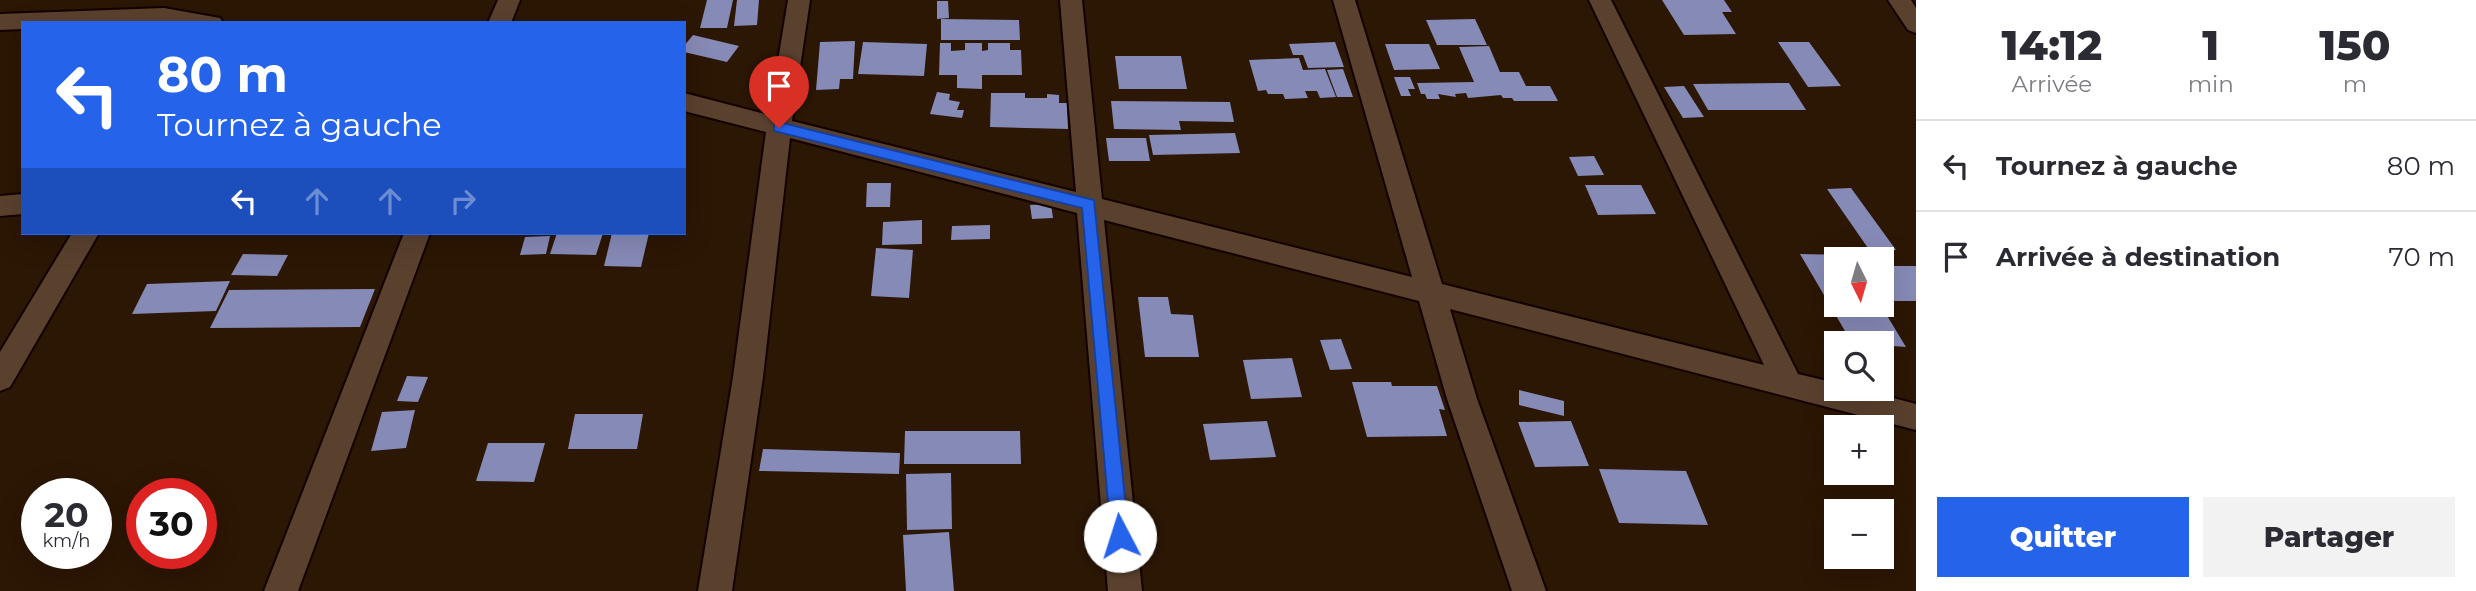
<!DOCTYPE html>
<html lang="fr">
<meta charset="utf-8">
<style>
:root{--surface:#fff;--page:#f2f2f3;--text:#2b2b33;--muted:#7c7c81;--line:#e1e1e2;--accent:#2563eb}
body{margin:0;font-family:Montserrat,sans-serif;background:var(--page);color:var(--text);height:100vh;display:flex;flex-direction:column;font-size:26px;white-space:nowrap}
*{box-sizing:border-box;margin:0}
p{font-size:23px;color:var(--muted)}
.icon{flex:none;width:38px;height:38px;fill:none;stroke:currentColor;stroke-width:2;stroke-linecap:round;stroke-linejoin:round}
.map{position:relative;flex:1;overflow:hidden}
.sheet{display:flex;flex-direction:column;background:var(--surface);width:560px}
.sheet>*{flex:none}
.hud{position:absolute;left:21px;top:21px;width:665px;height:214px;border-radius:0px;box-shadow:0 7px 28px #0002;background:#2563eb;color:#fff;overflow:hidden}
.needle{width:46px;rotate:175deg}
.fabs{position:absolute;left:1824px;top:247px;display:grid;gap:14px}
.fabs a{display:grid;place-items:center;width:70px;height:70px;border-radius:0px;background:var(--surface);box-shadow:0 7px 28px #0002;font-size:35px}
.speed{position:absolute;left:21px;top:478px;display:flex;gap:14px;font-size:35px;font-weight:700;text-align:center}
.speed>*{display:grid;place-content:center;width:91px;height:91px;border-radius:50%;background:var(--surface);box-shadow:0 7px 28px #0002;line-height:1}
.speed small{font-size:18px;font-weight:400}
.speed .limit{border:10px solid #d22;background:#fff;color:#111}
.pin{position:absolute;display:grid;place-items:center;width:60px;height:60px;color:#fff;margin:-72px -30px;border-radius:50% 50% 50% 0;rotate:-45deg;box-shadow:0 0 7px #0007}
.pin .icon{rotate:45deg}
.me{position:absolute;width:77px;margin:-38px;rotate:355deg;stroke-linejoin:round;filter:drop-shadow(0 0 5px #0008)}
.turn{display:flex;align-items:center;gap:24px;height:147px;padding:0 21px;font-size:32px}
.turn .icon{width:91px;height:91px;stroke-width:2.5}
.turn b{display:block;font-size:49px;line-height:60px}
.lanes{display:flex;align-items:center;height:66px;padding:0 21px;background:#0003;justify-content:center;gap:35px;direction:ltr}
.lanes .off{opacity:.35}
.eta{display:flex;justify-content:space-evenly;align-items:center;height:119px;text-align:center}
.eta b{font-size:42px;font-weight:800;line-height:49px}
.primary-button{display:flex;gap:14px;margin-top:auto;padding:14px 21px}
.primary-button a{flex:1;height:80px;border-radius:0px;background:var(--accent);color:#fff;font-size:28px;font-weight:800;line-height:80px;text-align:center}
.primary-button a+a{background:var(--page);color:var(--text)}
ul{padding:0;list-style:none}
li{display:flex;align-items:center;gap:21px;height:91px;padding:0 21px;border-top:2px solid var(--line)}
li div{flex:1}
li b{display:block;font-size:26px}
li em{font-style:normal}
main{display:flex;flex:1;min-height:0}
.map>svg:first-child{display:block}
.building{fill:#868ab6}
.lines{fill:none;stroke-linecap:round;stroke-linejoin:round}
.street-casing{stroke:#130200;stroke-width:4}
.street{fill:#5a412e;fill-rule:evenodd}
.route{fill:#2563eb;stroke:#184099;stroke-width:2}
</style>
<main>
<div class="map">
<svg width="1916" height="591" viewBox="0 0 1916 591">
<rect width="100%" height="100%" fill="#2c1604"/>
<g class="building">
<polygon points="707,0 733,0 727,28 700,28"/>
<polygon points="737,0 759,0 757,25 734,26"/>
<polygon points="1662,0 1724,0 1732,12 1722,12 1736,34 1684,35"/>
<polygon points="937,1 948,1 949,18 937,19"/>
<polygon points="941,19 1019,20 1020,40 941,40"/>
<polygon points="1475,19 1487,45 1437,45 1426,20"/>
<polygon points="693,35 739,46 727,62 684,52 684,46"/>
<polygon points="855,41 853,79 840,79 839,89 816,90 820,42"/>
<polygon points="863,42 927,44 924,76 858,74"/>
<polygon points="1335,42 1344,67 1308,68 1303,55 1293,55 1289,44"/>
<polygon points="1778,42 1809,42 1841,86 1808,87"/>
<polygon points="940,43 951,43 951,51 965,50 965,43 982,43 982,51 988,50 988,43 1010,43 1010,50 1021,50 1022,75 982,75 982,89 957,88 957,75 939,75"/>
<polygon points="1385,44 1429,44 1440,69 1394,70"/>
<polygon points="1489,46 1500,72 1519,72 1526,86 1550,86 1558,101 1514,101 1512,98 1503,98 1501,95 1468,98 1466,93 1455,94 1456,97 1438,94 1440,99 1427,99 1425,94 1421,94 1417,83 1474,82 1459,47"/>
<polygon points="1115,56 1181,56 1187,89 1119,89"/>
<polygon points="1299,58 1303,70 1325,69 1336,97 1320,98 1317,91 1305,91 1308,98 1285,99 1283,94 1268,94 1266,90 1258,91 1249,60"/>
<polygon points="1343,69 1353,97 1337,97 1327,70"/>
<polygon points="1394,77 1410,77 1415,89 1408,89 1411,96 1401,96"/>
<polygon points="1789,83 1806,110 1708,110 1693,84"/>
<polygon points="1684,86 1704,117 1683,118 1664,87"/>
<polygon points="937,92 950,94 949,100 960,102 957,110 964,110 962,118 930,114"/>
<polygon points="991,93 1025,93 1025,98 1047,98 1047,94 1059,95 1059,103 1067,103 1068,129 990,127"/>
<polygon points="1111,101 1230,102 1234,122 1179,121 1181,130 1114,129"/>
<polygon points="1235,133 1240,153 1153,155 1149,135"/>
<polygon points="1106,138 1146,138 1150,161 1109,161"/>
<polygon points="1594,156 1604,175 1578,176 1569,157"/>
<polygon points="867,183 891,183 890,207 866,207"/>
<polygon points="1585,185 1641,185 1656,214 1598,215"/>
<polygon points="1851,188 1896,250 1870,251 1827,189"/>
<polygon points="1051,204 1053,218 1032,219 1030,205"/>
<polygon points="922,220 922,244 882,245 883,222"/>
<polygon points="990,225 990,239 951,240 952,226"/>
<polygon points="557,233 603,233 596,255 550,254"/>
<polygon points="612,233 649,233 641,267 604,266"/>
<polygon points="550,236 546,254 520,255 525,237"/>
<polygon points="876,248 913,250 909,298 871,296"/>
<polygon points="243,254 288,255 277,276 231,275"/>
<polygon points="1800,254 1849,255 1852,259 1836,259 1836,304 1880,304 1906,347 1852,343"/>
<rect x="1881" y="266" width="35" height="35"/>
<polygon points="230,281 216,311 132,314 147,284"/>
<polygon points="375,289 360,327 210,328 229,290"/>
<polygon points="1138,297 1168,297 1171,314 1193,315 1199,357 1145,357"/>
<polygon points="1341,339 1352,369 1330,370 1320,340"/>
<polygon points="1292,358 1302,397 1251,399 1243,360"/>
<polygon points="407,376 428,377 418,402 397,401"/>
<polygon points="1352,382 1391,382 1392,386 1437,386 1445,410 1439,409 1447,436 1367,437"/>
<polygon points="1519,390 1564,401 1564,416 1519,405"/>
<polygon points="415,410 406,448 371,451 382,412"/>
<polygon points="575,414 643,414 637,449 568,449"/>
<polygon points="1267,421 1276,457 1210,460 1203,424"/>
<polygon points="1571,421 1589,466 1535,467 1518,422"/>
<polygon points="905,431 1020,431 1021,464 904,464"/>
<polygon points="488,443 545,443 534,482 476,481"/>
<polygon points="763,449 900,453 899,474 759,471"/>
<polygon points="1599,469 1686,471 1708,525 1619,523"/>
<polygon points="951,473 952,529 907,530 906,474"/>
<polygon points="949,532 954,591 906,591 903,535"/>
</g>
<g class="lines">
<defs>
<g id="street">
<polygon points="498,0 520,0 511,23 488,23"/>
<polygon points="788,0 810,0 792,121 1076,192 1060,0 1082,0 1102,199 1412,277 1333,0 1355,0 1442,284 1764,365 1589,0 1611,0 1798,374 1836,383 1836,388 1856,388 1916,404 1916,430 1450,309 1477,399 1546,591 1512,591 1447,399 1419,301 1104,220 1142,591 1108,591 1077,213 790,138 763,377 732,591 698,591 733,377 766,132 684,111 684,93 769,115"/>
<polygon points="1888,0 1911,0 1916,8 1916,33 1908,30"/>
<polygon points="164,8 220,18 223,23 23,23 23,29 0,30 0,14"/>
<polygon points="23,194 23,214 0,216 0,196"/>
<polygon points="72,233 99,233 10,387 0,391 0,352"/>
<polygon points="404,233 430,233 298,591 264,591"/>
</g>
</defs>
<use href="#street" class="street-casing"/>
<use href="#street" class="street"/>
</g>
<polygon class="route" points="779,122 1094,200 1129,536 1127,542 1120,545 1113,542 1111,536 1082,208 774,131 774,124"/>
</svg>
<div class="fabs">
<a><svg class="needle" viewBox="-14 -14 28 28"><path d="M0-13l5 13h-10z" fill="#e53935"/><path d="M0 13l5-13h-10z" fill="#7c7c81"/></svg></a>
<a><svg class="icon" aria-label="search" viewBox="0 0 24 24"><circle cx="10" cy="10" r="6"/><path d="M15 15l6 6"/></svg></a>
<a>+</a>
<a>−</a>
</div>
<div class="speed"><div>20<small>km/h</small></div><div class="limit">30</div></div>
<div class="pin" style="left:779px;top:128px;background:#d93025"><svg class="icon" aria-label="arrive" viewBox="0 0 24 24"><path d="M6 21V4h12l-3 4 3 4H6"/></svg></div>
<svg class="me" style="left:1120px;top:536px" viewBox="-20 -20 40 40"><circle r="19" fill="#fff"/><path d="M0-13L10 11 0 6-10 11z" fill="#2563eb"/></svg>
<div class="hud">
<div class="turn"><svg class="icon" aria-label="left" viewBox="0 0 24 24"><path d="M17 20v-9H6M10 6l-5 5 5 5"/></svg><div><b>80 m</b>Tournez à gauche</div></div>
<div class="lanes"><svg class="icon" aria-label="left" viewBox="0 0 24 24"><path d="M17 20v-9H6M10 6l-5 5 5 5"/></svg><svg class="icon off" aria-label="ahead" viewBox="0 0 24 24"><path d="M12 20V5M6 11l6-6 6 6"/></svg><svg class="icon off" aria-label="ahead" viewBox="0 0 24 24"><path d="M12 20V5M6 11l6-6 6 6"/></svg><svg class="icon off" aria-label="right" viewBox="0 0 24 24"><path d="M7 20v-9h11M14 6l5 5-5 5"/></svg></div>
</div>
</div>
<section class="sheet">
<div class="eta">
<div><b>14:12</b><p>Arrivée</p></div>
<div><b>1</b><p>min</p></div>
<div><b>150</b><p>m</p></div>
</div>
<ul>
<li><svg class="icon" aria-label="left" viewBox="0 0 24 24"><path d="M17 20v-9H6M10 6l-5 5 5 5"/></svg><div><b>Tournez à gauche</b></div><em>80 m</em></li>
<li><svg class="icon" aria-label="arrive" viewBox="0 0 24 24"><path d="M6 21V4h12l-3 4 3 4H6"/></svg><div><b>Arrivée à destination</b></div><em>70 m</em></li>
</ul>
<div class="primary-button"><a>Quitter</a><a>Partager</a></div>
</section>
</main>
